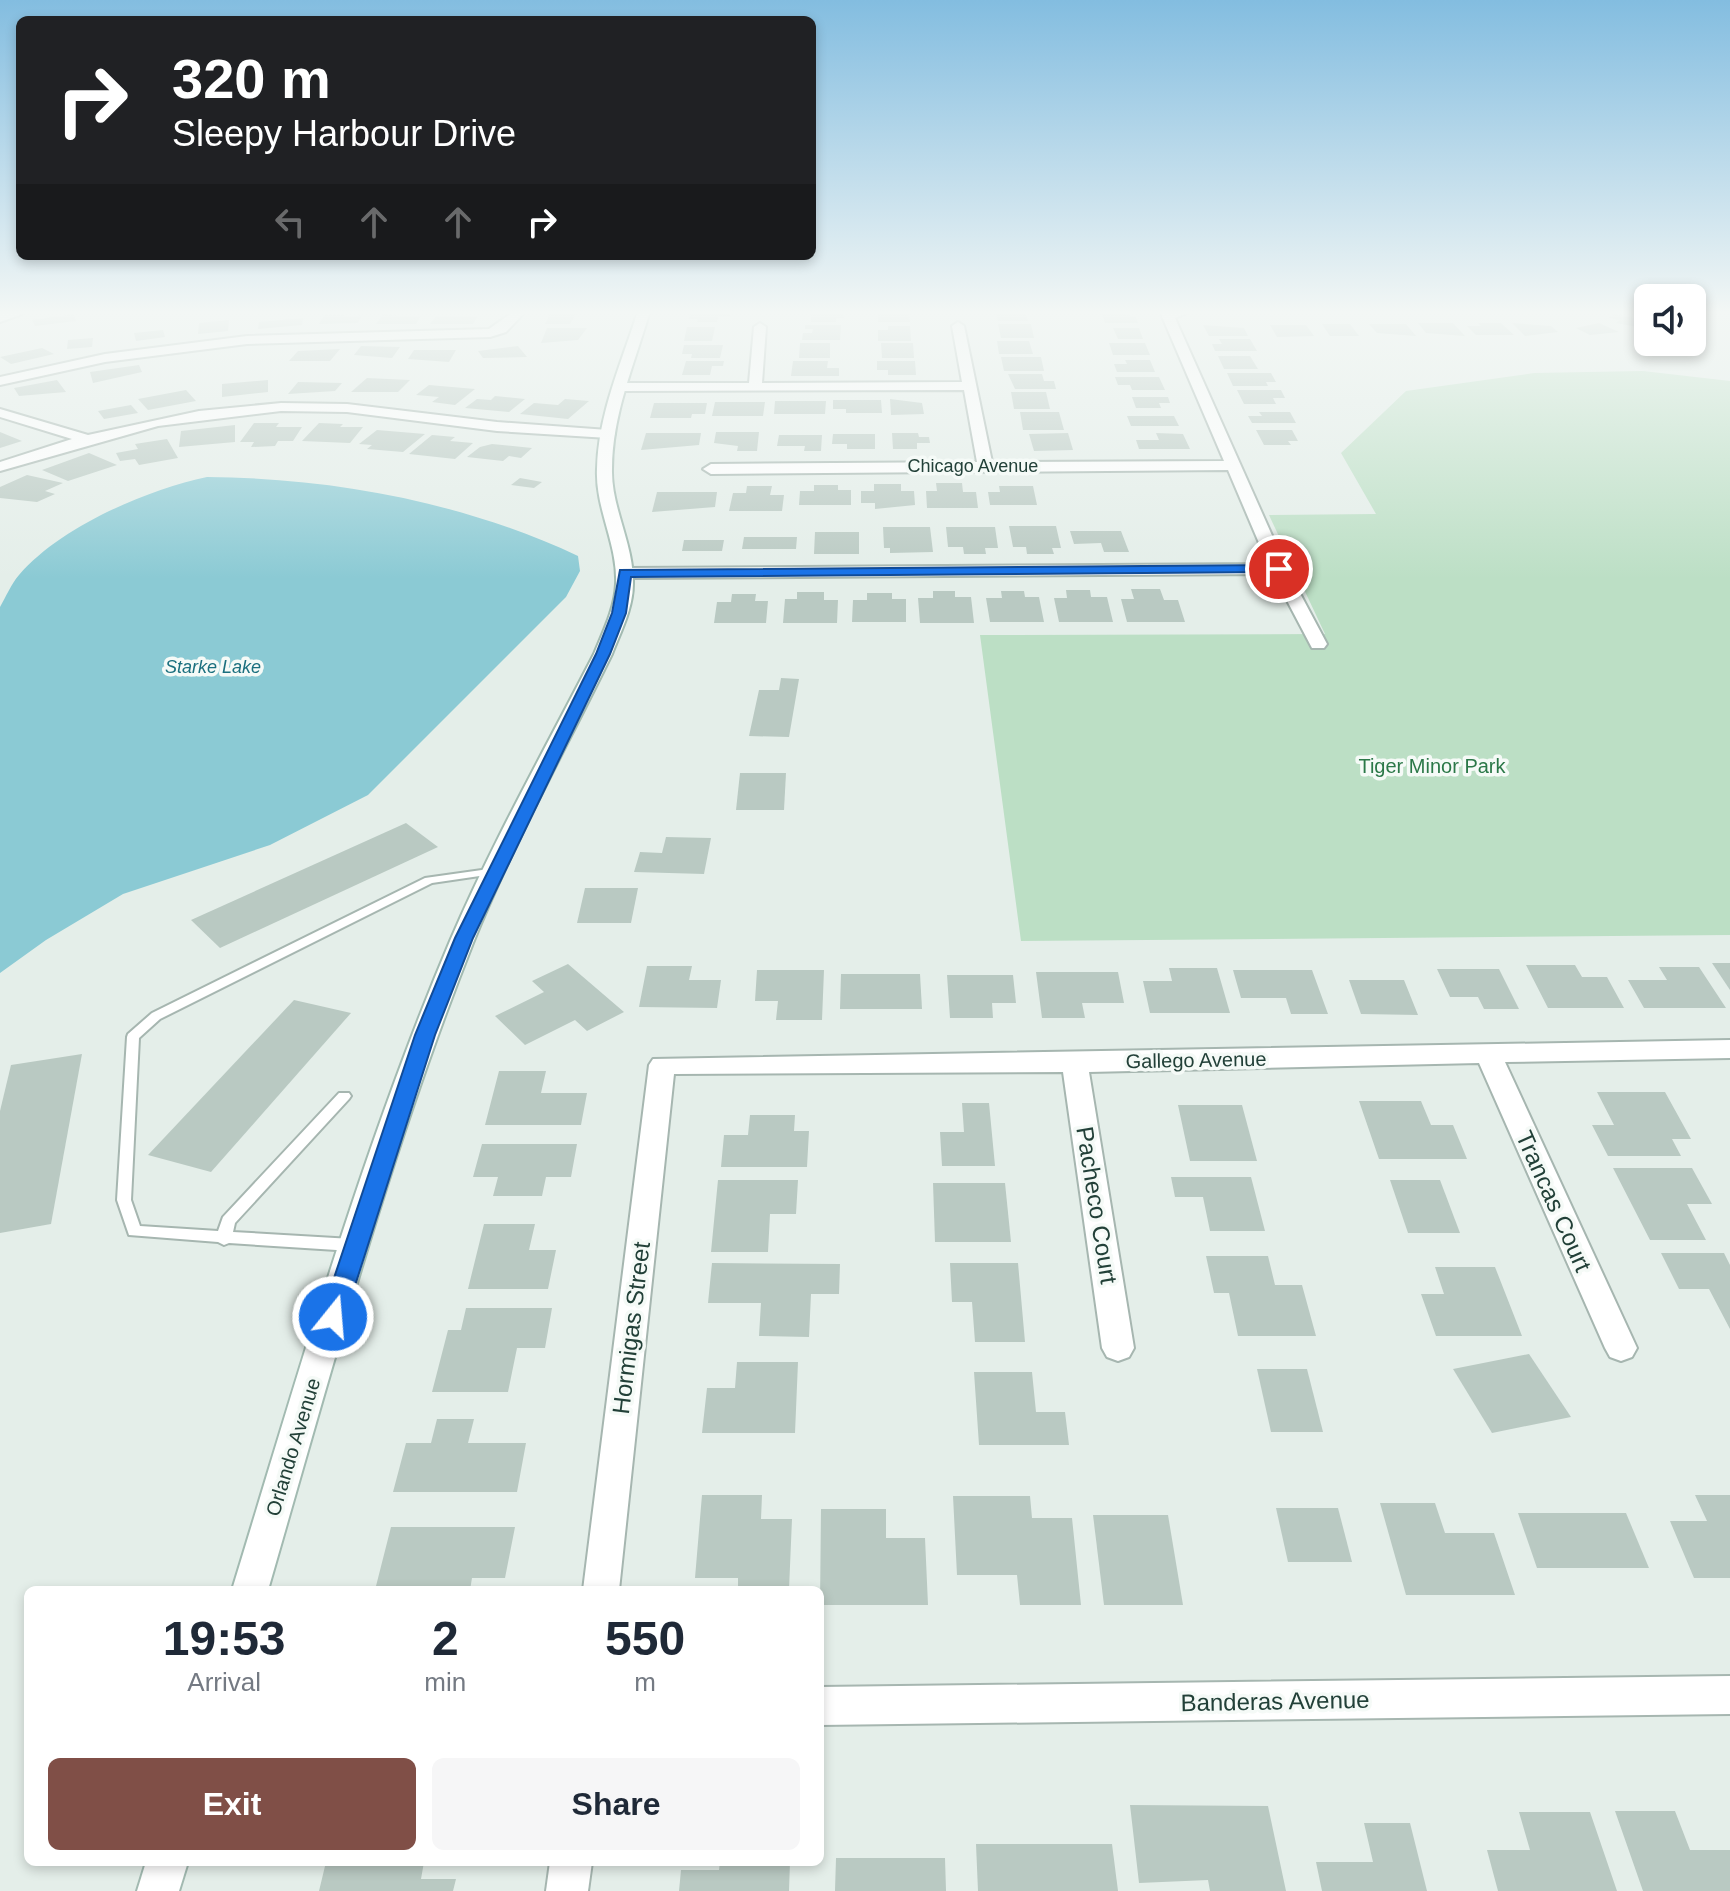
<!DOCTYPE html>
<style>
:root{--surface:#fff;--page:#f6f6f7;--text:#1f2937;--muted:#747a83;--accent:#804f47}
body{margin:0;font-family:Helvetica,sans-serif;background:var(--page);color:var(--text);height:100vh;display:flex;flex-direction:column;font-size:30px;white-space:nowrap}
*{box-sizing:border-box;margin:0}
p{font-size:26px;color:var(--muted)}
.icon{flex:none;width:44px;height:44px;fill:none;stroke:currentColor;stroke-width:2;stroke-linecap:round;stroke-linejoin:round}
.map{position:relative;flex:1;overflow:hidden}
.panel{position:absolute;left:24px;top:1586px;width:800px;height:280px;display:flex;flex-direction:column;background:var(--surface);border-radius:12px;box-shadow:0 4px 12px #0003}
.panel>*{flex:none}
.top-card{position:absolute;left:16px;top:16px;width:800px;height:244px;border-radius:12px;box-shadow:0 4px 12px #0003;background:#202124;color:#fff;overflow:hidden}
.tools{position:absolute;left:1634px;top:284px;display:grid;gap:16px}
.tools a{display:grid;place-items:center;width:72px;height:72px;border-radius:12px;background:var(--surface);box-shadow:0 4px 12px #0003;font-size:40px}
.pin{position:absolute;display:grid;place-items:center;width:68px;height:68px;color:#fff;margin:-34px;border:4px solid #fff;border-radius:50%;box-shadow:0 2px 8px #0007}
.me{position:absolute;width:88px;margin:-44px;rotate:17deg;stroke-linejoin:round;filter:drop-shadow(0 0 6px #0008)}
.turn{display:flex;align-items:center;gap:28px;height:168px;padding:0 24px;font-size:36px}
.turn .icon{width:104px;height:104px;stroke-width:2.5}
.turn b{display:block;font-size:56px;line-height:68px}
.lanes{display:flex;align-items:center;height:76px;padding:0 24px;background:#0003;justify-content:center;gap:40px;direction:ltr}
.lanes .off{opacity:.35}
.eta{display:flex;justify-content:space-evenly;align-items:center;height:136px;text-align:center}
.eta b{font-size:48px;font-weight:600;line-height:56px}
.primary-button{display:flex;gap:16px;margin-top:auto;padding:16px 24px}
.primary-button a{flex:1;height:92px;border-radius:12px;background:var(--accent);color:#fff;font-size:32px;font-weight:600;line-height:92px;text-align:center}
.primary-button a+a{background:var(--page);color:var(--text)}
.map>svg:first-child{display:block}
.green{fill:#bcdfc5}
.water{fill:#8bcad4}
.building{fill:#b9c9c2}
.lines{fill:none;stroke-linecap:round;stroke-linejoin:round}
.lane-casing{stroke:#a6b6b0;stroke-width:4}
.street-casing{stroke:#a6b6b0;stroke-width:4}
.secondary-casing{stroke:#a2bab1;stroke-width:4}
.lane{fill:#fff;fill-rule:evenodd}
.street{fill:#fff;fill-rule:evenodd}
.secondary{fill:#fff;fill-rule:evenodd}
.route{fill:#1a73e8;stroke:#114b97;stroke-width:2}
.labels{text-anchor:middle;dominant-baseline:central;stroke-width:7;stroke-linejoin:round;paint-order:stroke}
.far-street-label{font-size:18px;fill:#224038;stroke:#f5faf7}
.far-water-label{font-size:18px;font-style:italic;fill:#1a6f7e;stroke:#f5faf7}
.park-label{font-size:20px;fill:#2b7848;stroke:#f5faf7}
.street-label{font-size:20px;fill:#224038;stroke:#f5faf7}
.near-street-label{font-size:24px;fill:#224038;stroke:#f5faf7}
</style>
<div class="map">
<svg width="1730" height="1891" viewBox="0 0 1730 1891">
<rect width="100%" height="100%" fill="#e4eee9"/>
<polygon class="green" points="1643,371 1730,381 1730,935 1021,941 980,635 1325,634 1269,515 1376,514 1341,453 1406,391 1534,373"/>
<path class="water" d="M207 477C333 478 463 502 578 556L580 571 566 597 368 795 270 845 123 894 46 940 0 973V607C6 597 11 584 19 575 60 527 146 490 207 477Z"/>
<g class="building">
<polygon points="74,314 76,321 35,326 32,320"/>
<polygon points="383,314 401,316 421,316 416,324 376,324"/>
<polygon points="550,314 576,314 570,324 545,324"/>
<polygon points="690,314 730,314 729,317 718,317 717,322 697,322 698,319 689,319"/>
<polygon points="811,314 843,314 844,318 836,318 836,322 811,322"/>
<polygon points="878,314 909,314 910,322 878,322"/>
<polygon points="996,314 1026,314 1028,321 998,321"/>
<polygon points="1102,314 1124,314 1136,317 1138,323 1105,323"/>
<polygon points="1615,314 1647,321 1638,327 1616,323 1620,320 1609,318"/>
<polygon points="324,315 344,315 343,317 362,315 358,323 319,324"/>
<polygon points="436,316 478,316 473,324 430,324"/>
<polygon points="303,318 302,325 258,329 259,322"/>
<polygon points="229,320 228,331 198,334 199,323"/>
<polygon points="1418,323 1453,323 1465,336 1426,333"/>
<polygon points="1478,323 1501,323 1514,335 1476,335 1467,326 1481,326"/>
<polygon points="1512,323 1551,326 1558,332 1525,336"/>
<polygon points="1599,323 1619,332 1590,335 1576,328"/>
<polygon points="998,324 1031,324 1034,338 1001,338"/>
<polygon points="1322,324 1350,324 1359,336 1330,336"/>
<polygon points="1369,324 1406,324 1416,336 1377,333"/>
<polygon points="805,325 841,325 840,340 802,340 803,333 812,333 813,329 805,329"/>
<polygon points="1203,325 1244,328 1248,336 1209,336"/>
<polygon points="1270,325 1306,325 1314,336 1277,337"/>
<polygon points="888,326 910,326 911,341 878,341 878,330 888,330"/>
<polygon points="687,327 715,327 712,341 684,341"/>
<polygon points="547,328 587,328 578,340 541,343"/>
<polygon points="1113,328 1139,328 1143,339 1118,339"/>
<polygon points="163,330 165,337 136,341 134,333"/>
<polygon points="93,338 92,347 67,349 68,340"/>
<polygon points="1219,339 1250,339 1257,351 1215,351 1212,344 1222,344"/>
<polygon points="997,341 1029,341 1033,354 999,354"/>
<polygon points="800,343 830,343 830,358 799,358"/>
<polygon points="881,343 913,343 914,358 882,358"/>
<polygon points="1109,343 1145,343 1150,355 1113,355"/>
<polygon points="684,345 723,345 720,358 691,358 692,354 682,354"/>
<polygon points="361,346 400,347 392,358 354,355"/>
<polygon points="518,346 527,357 483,358 478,351"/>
<polygon points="42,348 54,354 11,364 0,357"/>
<polygon points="340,349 330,361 289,361 298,351"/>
<polygon points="414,350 456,350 449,362 408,359"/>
<polygon points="1218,356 1250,356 1258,369 1224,369"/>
<polygon points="1001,357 1041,357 1044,371 1004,371"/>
<polygon points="1125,360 1150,360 1155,372 1117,372 1114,364 1127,364"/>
<polygon points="686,361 724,361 723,366 712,366 710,375 682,375"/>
<polygon points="793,361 828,361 827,368 839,368 839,376 791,376"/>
<polygon points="877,361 915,361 916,375 888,375 888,370 877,370"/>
<polygon points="139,365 142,372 93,383 90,372"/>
<polygon points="1227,373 1271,373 1276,382 1266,382 1268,386 1233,386"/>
<polygon points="1008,374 1042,374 1044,381 1054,381 1056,389 1015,389"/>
<polygon points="1115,377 1159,377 1165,390 1132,390 1130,385 1118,385"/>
<polygon points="367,378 410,380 398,392 351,392"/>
<polygon points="57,380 66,392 19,396 14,388"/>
<polygon points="268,380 268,392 222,397 222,384"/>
<polygon points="298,382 342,383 335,391 288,394"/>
<polygon points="429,385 475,389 455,405 432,402 439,397 416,395"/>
<polygon points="186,390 196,401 148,410 138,399"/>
<polygon points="1237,390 1281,390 1285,398 1273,398 1276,404 1244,404"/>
<polygon points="1011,392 1046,392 1050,409 1014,409"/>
<polygon points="495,396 525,399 509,412 465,408 477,399 491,400"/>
<polygon points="1132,397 1168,397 1170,403 1159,403 1161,408 1136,408"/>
<polygon points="565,399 589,401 568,419 520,414 534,403 558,405"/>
<polygon points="890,399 922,403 924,414 891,415"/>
<polygon points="833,400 881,400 882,413 846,413 846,409 833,409"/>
<polygon points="775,401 826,401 825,414 774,414"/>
<polygon points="715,402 765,402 763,416 712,416"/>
<polygon points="654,403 707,403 705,414 692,414 691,418 650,418"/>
<polygon points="131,405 138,413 104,419 98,411"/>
<polygon points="1020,412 1059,412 1064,430 1023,430"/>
<polygon points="1259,412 1290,412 1296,423 1252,423 1248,416 1262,416"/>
<polygon points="1127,416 1174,416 1179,426 1131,426"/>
<polygon points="254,423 279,423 276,427 302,427 293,441 278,441 275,446 251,447 254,442 240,442"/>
<polygon points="319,423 343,424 340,427 363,427 350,443 302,441"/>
<polygon points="235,425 235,442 179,447 181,431"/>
<polygon points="377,430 425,434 403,452 367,449 372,445 359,444"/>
<polygon points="1256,430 1292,430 1298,441 1288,441 1291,445 1264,445"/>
<polygon points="0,432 22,441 0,448"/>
<polygon points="716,432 759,432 757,451 737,451 738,446 714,443"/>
<polygon points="646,433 701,433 699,445 641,450"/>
<polygon points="892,433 918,433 919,437 929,437 930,443 917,443 917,449 893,449"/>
<polygon points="1068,433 1073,450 1034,451 1029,434"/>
<polygon points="1156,433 1183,434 1190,449 1139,449 1136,440 1159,440"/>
<polygon points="833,434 875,434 875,449 847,449 847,444 832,444"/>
<polygon points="432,435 455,437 450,441 473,443 455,459 409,454"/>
<polygon points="779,435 822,435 821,451 804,451 805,446 777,446"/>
<polygon points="167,439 178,458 139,465 135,459 120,461 116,453 138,449 135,444"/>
<polygon points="492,444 532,448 521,458 509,456 503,461 467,457 480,447"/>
<polygon points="89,453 117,465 68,481 42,470"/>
<polygon points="27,475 63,483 45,491 55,494 37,502 0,498 0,487"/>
<polygon points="520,478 542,482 534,488 511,485"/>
<polygon points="936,483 962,483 963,492 976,492 978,508 927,508 926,491 937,491"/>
<polygon points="874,484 901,484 901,491 914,491 915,505 875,509 875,503 861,503 861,491 874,491"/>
<polygon points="814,485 838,485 838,490 851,490 851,505 799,505 800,491 814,491"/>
<polygon points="747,486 772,486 770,495 784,495 782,511 729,511 733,493 746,493"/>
<polygon points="999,486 1033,486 1037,505 990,505 988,492 1000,492"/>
<polygon points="657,492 717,492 715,507 652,512"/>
<polygon points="1009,526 1056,526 1061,548 1052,548 1054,554 1027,554 1026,547 1013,547"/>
<polygon points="883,527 930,527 933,552 890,553 890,548 884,548"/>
<polygon points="946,527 995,527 998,548 985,548 986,554 964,554 963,547 948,547"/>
<polygon points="1070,531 1121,531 1129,552 1104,552 1101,543 1074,544"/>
<polygon points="815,532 859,532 859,554 814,554"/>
<polygon points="744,537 797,537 796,549 742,549"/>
<polygon points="684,540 724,540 722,551 682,551"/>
<polygon points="1131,589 1160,589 1164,600 1178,600 1185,622 1127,622 1121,599 1134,599"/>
<polygon points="1066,590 1090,590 1091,597 1107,597 1113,622 1059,622 1054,598 1067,598"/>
<polygon points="933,591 955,591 955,597 971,597 974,623 920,623 918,598 933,598"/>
<polygon points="1001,591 1024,591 1025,597 1039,597 1044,622 990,622 986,598 1002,598"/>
<polygon points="797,592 824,592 824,600 838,600 837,623 783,623 785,599 797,599"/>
<polygon points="867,593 892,593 892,599 906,599 906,622 852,622 853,600 867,600"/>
<polygon points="732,594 756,594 755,601 768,601 766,623 714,623 717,602 731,602"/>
<polygon points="781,678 799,679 789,737 749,736 759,690 779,690"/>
<polygon points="740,773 786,773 784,810 736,810"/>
<polygon points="406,823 438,847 220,948 191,920"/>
<polygon points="666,837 711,838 704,874 634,872 640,852 662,853"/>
<polygon points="585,888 638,888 631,923 577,923"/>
<polygon points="1712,963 1730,963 1730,990"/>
<polygon points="568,964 624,1012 587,1031 575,1020 525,1045 495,1016 544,992 532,981"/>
<polygon points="1526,965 1575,965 1582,977 1607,977 1624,1008 1548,1008"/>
<polygon points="647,966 692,966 689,980 721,980 717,1008 639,1007"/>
<polygon points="1659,967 1699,967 1726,1008 1644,1008 1628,980 1667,980"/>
<polygon points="1169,968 1217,968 1230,1013 1150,1013 1143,981 1172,981"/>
<polygon points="1437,969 1499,969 1519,1009 1484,1009 1478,997 1450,997"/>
<polygon points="757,970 824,970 822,1020 776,1020 778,1001 755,1001"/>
<polygon points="1233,970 1312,970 1328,1014 1291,1014 1286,998 1241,998"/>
<polygon points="1036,972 1118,972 1124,1003 1082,1003 1085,1018 1042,1018"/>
<polygon points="841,974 920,974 922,1009 840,1009"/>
<polygon points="947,975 1013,975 1016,1003 992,1003 993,1018 950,1018"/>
<polygon points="1349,980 1404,980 1418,1015 1361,1014"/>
<polygon points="294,1000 351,1013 211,1172 148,1155"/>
<polygon points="82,1054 51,1224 0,1233 0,1111 11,1065"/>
<polygon points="499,1071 546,1071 541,1093 587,1093 581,1125 485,1125"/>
<polygon points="1597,1092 1665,1092 1691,1139 1672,1139 1681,1156 1608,1156 1592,1125 1614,1125"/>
<polygon points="1359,1101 1421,1101 1431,1125 1453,1125 1467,1159 1379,1159"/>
<polygon points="962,1103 989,1103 995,1166 942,1166 940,1132 964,1132"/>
<polygon points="1178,1105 1242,1105 1257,1161 1190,1161"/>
<polygon points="750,1115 795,1115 794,1131 809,1131 807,1167 721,1167 724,1135 748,1135"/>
<polygon points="482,1144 577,1144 571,1177 546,1177 542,1196 493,1196 498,1177 473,1177"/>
<polygon points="1613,1168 1692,1168 1712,1204 1687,1204 1706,1240 1650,1240"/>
<polygon points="1171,1177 1251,1177 1265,1231 1210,1231 1203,1197 1175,1197"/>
<polygon points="718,1180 798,1180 796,1214 770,1214 768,1252 711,1252"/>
<polygon points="1390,1180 1440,1180 1460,1233 1408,1233"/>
<polygon points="933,1183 1005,1183 1011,1242 935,1242"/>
<polygon points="484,1224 535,1224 529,1250 556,1250 548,1289 468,1289"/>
<polygon points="1661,1253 1724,1253 1730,1265 1730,1329 1709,1289 1679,1289"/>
<polygon points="1206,1256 1268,1256 1275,1285 1302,1285 1316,1336 1238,1336 1229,1293 1214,1293"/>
<polygon points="712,1263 840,1264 839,1294 811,1294 809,1337 759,1336 761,1303 708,1303"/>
<polygon points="950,1263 1018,1263 1025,1342 975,1342 972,1302 952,1302"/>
<polygon points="1435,1267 1495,1267 1522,1336 1436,1336 1421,1294 1444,1294"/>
<polygon points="466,1308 552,1308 545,1348 517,1348 508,1392 432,1392 448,1330 461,1330"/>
<polygon points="1529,1354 1571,1417 1492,1433 1453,1369"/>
<polygon points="737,1362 798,1362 795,1433 702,1433 707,1388 735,1388"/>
<polygon points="1257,1369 1307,1369 1323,1432 1271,1432"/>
<polygon points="974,1372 1032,1372 1036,1412 1065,1412 1069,1445 979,1445"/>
<polygon points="437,1419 474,1419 468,1443 526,1443 517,1492 393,1492 406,1443 431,1443"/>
<polygon points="702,1495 762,1495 761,1519 792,1519 789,1590 738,1590 738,1578 695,1578"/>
<polygon points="1695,1495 1730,1495 1730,1578 1694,1578 1670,1521 1707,1521"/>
<polygon points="953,1496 1030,1496 1032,1518 1072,1518 1081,1605 1020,1605 1017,1575 957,1575"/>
<polygon points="1380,1503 1435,1503 1445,1533 1494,1533 1515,1595 1406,1595"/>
<polygon points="1276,1508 1338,1508 1352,1562 1288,1562"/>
<polygon points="821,1509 886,1509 886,1538 925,1538 928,1605 820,1605"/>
<polygon points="1518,1513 1626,1513 1649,1568 1537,1568"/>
<polygon points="1093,1515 1168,1515 1183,1605 1104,1605"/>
<polygon points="391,1527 515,1527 505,1578 472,1578 470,1590 375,1590"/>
<polygon points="1130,1805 1268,1806 1286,1891 1210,1891 1208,1880 1139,1883"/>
<polygon points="1615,1811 1675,1811 1690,1850 1730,1850 1730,1891 1643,1891"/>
<polygon points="1519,1812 1590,1812 1617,1891 1498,1891 1487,1850 1530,1850"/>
<polygon points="1364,1823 1410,1823 1427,1891 1322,1891 1316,1862 1373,1862"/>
<polygon points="976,1844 1112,1844 1118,1891 978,1891"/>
<polygon points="836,1858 945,1858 946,1891 835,1891"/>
<polygon points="326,1862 424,1862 421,1879 456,1879 453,1891 319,1891"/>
<polygon points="720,1862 790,1862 789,1891 679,1891 681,1870 719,1870"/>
</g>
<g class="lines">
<defs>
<polygon id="lane" points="496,868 500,869 502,871 500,873 432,883 160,1019 139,1038 131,1200 140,1226 218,1231 223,1217 339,1093 349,1093 351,1096 349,1099 235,1223 233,1232 352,1239 357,1241 359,1245 357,1249 352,1251 229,1243 224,1245 218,1242 129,1235 117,1200 127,1037 128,1034 152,1013 425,878"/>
<g id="street">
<polygon points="0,314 22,314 0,322"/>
<polygon points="510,314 523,314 506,332 490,337 247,344 105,362 0,385 0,377 105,354 247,336 489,329"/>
<polygon points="1161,314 1185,314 1175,318 1287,569 1327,644 1324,648 1312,648 1273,574 625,578 617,573 625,568 1268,564 1228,470 711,474 703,469 711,464 977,462 964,390 622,391 615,387 622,383 749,383 754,327 760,323 766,327 762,383 962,382 952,326 958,322 964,326 992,462 1224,461"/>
<polygon points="281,403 347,404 497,422 608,430 615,434 608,438 497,431 347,412 281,411 158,426 0,471 0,462 72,439 0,417 0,409 88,435 199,411"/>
<polygon points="1730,1040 1730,1058 1505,1062 1637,1348 1632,1357 1621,1361 1610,1357 1605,1348 1479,1063 1089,1072 1134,1348 1129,1357 1118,1361 1107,1357 1102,1348 1063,1072 674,1074 619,1590 583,1590 649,1065 653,1059"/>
<polygon points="1730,1676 1730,1714 820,1725 820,1687"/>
<polygon points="550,1862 592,1862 588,1891 546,1891"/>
</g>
<g id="secondary">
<path d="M637 314H649C634 365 612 415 612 469 611 508 634 544 633 584 633 608 621 631 612 654 565 750 513 844 473 943 389 1154 331 1373 268 1590H232C299 1372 361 1151 450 941 492 843 545 749 594 654 603 632 615 608 616 584 618 545 595 508 597 469 598 415 621 364 637 314Z"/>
<polygon points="146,1862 188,1862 179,1891 137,1891"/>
</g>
</defs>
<use href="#lane" class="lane-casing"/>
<use href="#street" class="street-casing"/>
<use href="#secondary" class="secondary-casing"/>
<use href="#lane" class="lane"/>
<use href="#street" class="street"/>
<use href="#secondary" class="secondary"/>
</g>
<linearGradient id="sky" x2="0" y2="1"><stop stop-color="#83bde0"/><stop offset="0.54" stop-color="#f3f7f5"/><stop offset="1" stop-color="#f3f7f5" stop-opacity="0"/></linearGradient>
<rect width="1730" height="579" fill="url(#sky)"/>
<polygon class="route" points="1279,565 1285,569 1284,572 631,577 626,613 610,654 473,938 435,1035 345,1317 341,1324 325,1324 321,1317 415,1035 455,938 596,654 612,613 620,570"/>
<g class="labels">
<g class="far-street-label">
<text x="973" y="466">Chicago Avenue</text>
</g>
<g class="far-water-label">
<text x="213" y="667">Starke Lake</text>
</g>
<g class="park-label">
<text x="1432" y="766">Tiger Minor Park</text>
</g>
<g class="street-label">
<text transform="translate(1196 1060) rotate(-1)">Gallego Avenue</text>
<text transform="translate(293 1447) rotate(-73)">Orlando Avenue</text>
</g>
<g class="near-street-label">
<text transform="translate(1554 1201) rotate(66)">Trancas Court</text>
<text transform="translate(1097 1205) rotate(81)">Pacheco Court</text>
<text transform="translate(631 1328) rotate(-83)">Hormigas Street</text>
<text transform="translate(1275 1701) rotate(-1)">Banderas Avenue</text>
</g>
</g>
</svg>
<div class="tools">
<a><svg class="icon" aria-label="sound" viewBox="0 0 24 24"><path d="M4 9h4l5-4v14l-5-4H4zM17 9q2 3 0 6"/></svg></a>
</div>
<div class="pin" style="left:1279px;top:569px;background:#d93025"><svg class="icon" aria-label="arrive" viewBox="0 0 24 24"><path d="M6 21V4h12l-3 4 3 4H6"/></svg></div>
<svg class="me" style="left:333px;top:1317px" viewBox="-20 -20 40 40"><circle r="17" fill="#1a73e8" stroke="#fff" stroke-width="3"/><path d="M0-11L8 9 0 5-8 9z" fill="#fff"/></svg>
<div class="top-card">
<div class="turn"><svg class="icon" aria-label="right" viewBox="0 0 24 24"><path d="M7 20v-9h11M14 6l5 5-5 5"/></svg><div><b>320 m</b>Sleepy Harbour Drive</div></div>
<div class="lanes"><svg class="icon off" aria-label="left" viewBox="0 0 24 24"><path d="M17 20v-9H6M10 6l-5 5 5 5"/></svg><svg class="icon off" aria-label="ahead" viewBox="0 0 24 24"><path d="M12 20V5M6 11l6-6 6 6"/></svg><svg class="icon off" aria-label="ahead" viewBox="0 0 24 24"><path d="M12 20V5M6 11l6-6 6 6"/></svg><svg class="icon" aria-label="right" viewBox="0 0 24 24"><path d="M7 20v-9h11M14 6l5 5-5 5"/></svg></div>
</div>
<section class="panel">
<div class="eta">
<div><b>19:53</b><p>Arrival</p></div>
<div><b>2</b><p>min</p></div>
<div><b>550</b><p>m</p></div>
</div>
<div class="primary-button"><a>Exit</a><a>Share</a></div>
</section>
</div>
